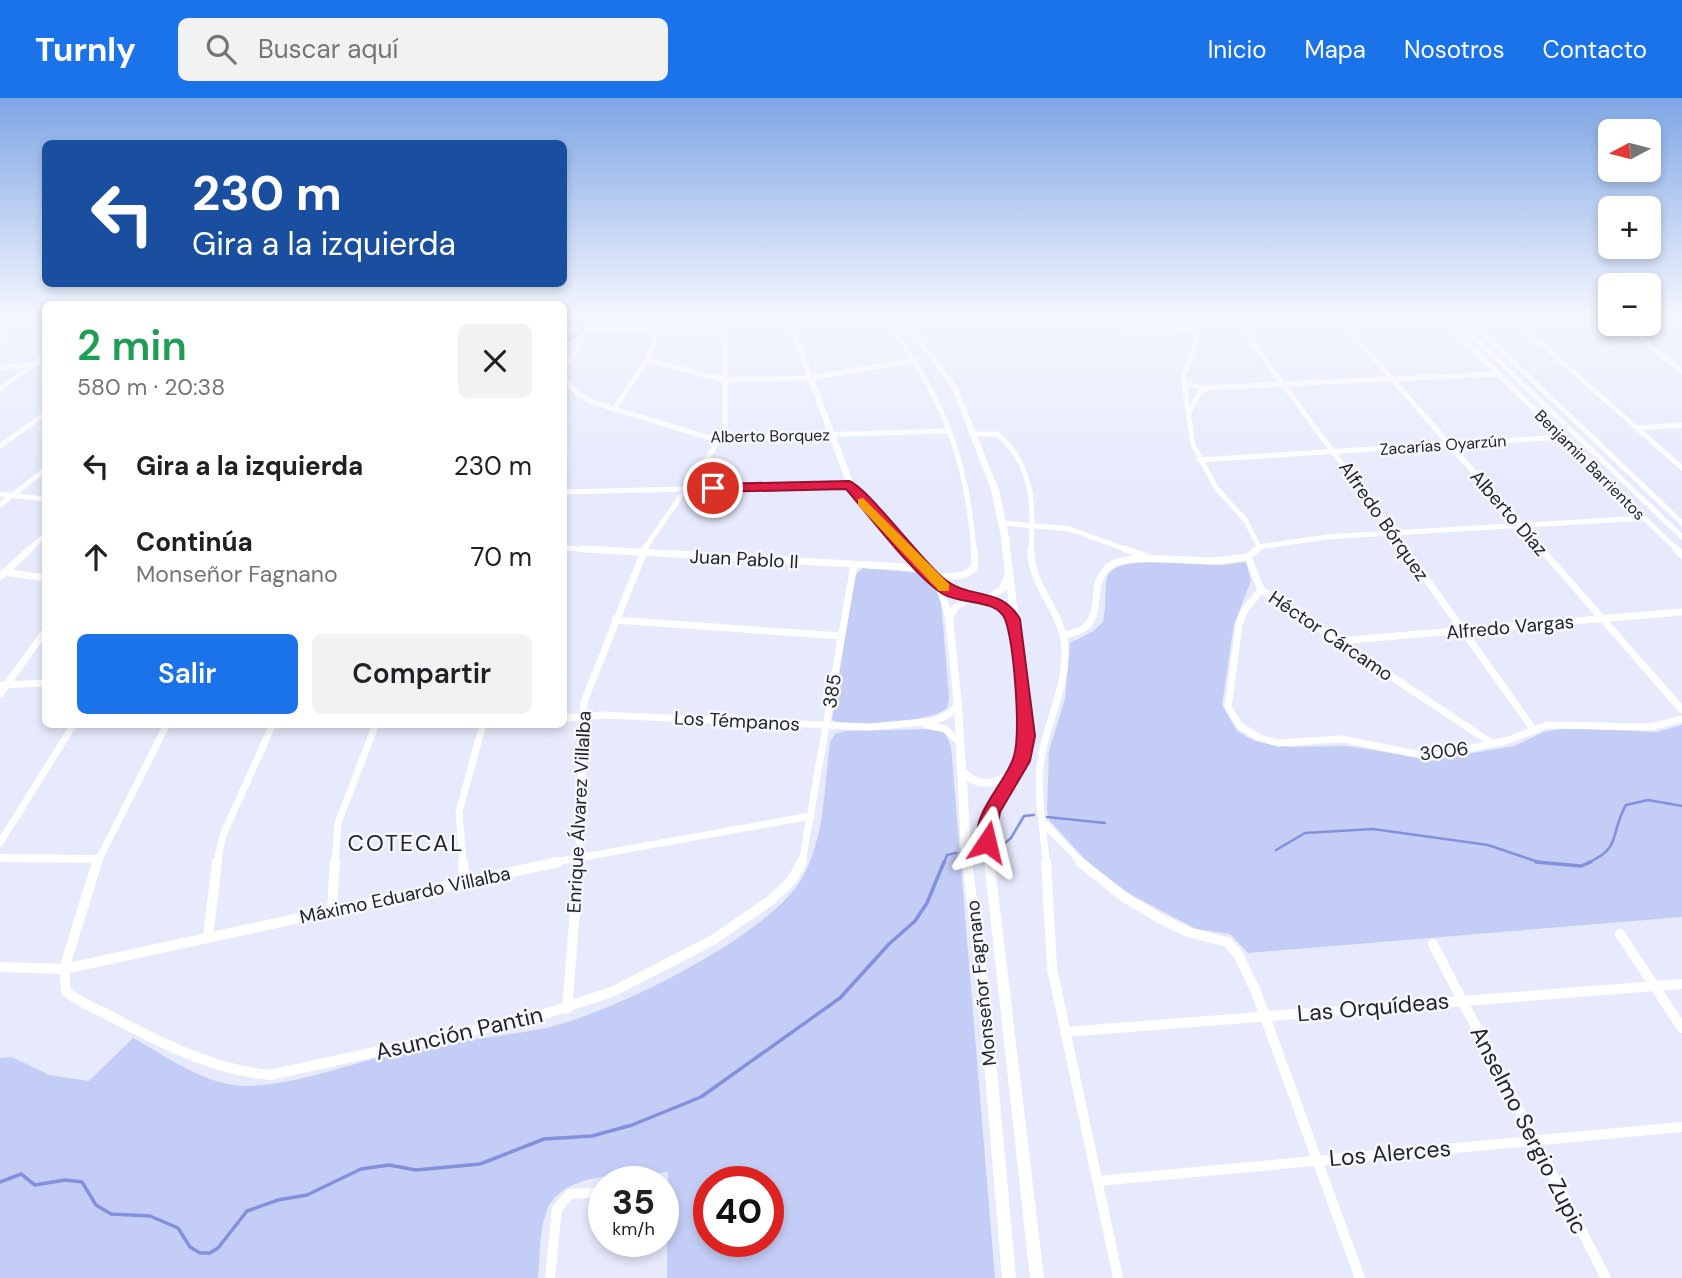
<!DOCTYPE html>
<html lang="es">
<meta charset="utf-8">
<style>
:root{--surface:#fff;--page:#f2f2f2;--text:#202124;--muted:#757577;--accent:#1a73e8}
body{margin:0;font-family:"DM Sans",sans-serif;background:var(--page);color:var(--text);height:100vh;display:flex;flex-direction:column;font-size:26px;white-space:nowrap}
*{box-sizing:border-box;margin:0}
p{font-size:23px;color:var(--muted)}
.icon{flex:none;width:38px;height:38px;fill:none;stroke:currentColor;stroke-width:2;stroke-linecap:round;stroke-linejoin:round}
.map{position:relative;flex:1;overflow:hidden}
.drawer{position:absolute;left:42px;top:203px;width:525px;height:427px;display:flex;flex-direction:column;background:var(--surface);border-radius:10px;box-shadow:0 4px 10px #0003}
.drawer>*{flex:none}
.banner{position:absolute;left:42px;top:42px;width:525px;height:147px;border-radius:10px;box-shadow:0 4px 10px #0003;background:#1a4fa0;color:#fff;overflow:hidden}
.needle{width:46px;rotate:263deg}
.buttons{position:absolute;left:1598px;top:21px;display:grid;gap:14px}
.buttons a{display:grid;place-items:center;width:63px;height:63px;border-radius:10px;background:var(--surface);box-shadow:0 4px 10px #0003;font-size:35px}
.speed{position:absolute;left:588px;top:1068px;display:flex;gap:14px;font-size:35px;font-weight:700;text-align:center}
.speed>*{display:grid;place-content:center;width:91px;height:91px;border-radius:50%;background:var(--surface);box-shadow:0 4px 10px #0003;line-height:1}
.speed small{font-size:18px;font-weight:400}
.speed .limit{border:10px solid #d22;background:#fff;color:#111}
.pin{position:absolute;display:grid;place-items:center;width:60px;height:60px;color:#fff;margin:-30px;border:4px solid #fff;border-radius:50%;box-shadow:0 2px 7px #0007}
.me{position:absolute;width:77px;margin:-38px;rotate:10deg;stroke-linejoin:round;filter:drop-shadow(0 0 5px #0008)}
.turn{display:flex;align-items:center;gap:24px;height:147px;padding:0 35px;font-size:32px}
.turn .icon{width:91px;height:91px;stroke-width:2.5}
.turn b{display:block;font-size:49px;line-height:60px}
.round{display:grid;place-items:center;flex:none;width:74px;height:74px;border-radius:10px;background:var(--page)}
.summary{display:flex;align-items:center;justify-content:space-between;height:119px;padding:0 35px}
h1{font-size:42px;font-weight:600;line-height:52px;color:#1e9e55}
.button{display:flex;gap:14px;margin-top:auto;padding:14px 35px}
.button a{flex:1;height:80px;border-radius:10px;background:var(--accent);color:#fff;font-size:28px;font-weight:600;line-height:80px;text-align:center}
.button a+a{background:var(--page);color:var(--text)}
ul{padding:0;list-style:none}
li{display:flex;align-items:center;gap:21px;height:91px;padding:0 35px}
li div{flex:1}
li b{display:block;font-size:26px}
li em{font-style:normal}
header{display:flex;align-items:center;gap:42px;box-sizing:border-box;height:98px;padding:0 35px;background:var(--accent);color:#fff}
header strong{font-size:33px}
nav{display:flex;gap:38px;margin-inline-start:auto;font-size:24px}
.search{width:490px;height:63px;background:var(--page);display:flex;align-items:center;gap:18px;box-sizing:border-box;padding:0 24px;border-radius:10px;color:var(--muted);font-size:26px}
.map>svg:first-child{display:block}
.green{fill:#c4cdf5;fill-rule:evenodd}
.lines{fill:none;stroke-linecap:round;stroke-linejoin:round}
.stream-far1{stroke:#8390dd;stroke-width:2.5}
.stream{stroke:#8390dd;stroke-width:3.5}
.minor-far2{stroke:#fff;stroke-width:5}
.minor-far1{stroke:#fff;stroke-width:7}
.minor{stroke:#fff;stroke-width:10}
.tertiary{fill:#fff;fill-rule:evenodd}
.secondary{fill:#c6cbdf;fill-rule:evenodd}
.route{fill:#e11d48;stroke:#92132f;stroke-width:2}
.slow{fill:#f59e0b}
.labels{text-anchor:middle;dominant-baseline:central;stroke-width:5;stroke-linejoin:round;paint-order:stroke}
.far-street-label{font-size:16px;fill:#22242c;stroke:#f7f8fd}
.street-label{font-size:19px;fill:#22242c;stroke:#f7f8fd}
.quarter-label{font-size:23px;letter-spacing:2px;fill:#22242c;stroke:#f7f8fd}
.near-street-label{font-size:23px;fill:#22242c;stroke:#f7f8fd}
</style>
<header>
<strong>Turnly</strong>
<div class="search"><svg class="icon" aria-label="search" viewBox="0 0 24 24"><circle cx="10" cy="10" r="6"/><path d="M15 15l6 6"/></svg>Buscar aquí</div>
<nav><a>Inicio</a><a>Mapa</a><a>Nosotros</a><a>Contacto</a></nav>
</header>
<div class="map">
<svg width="1682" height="1180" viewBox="0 0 1682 1180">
<rect width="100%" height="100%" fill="#e6eafc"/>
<g class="green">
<path d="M1148 464 1223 467 1246 464 1251 483 1234 526 1222 607 1237 633 1254 643 1290 649 1348 648 1433 662 1514 648 1544 634 1565 630 1657 634 1682 627V819L1248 855 1230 836 1196 831 1130 796 1092 769 1050 723 1047 712 1049 653 1065 601 1070 545 1092 534 1103 524C1112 484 1090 467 1148 464Z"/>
<path d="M863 470 920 475 934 488 941 504 949 599 947 610C931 624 849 632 832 622L855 477Z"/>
<path d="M935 631 945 634 951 648 995 1180H667L668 1074C631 1078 561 1071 546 1115 539 1135 540 1159 538 1180H0V960L12 959 49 977 89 983 133 940C164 957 198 982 234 987 280 993 352 965 399 954 448 942 497 940 546 930 612 915 757 843 797 788 825 748 824 691 830 644L835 636 845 633ZM709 1083H768V1143H709Z"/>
</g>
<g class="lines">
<g class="stream-far1">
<polyline points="1047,719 1105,725"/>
<polyline points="1276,752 1305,735 1373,731 1488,747 1541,765"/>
<polyline points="993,755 1011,740 1024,718 1034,717"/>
<polyline points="944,765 947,757 956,755"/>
<path d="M1587 765C1623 750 1609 736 1626 707L1648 702 1682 708"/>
</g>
<g class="stream">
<polyline points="1536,764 1581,768 1591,764"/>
<polyline points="0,1084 21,1076 35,1087 65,1082 82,1084 96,1107 111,1116 150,1118 178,1130 190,1149 200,1155 210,1155 218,1150 247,1113 278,1102 307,1097 361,1071 389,1067 416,1072 480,1066 544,1041 592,1038 632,1027 701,999 840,900 889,846 915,823 927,805 944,764"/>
</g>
<g class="minor-far2">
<path d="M881 217C940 292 967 357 974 453"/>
<polyline points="1173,217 1199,237 1183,278 1193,347 1217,391 1246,423 1259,449 1255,453"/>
<polyline points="1232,217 1406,453"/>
<polyline points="1438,217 1678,453"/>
<polyline points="1451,217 1682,439"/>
<polyline points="1464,217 1682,425"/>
<polyline points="1509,217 1682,370"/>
<polyline points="0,220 25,217"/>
<polyline points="1622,226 1682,273"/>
<polyline points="1241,229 1440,219"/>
<polyline points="582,231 797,228 850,217"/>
<polyline points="1124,235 1196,232"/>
<polyline points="0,241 16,217"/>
<polyline points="647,262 725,282 811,280 916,262"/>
<polyline points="0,270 46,265"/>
<polyline points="564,270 579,247 574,239"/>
<polyline points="564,281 578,296 592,304 710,340 949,333"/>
<polyline points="1184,285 1203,290 1497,276"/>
<polyline points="614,311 647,262 663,217"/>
<polyline points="1189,314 1200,294 1207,290"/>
<polyline points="1639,330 1682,327"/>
<path d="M973 336H997C1034 367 1034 408 1031 453"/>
<polyline points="0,348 46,315"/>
<polyline points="1199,362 1562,339"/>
<polyline points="564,394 849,387"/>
<polyline points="0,396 46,401"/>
<polyline points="0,407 46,371"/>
<polyline points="1003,425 1070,431 1130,453"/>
<polyline points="1259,449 1326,439 1644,420"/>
<polyline points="564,450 616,453"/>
<polyline points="28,453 46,436"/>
<polyline points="643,453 725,334 725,217"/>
</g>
<g class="minor-far1">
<polyline points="584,451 924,470"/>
<path d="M1031 451C1030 489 1062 511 1065 550 1067 592 1044 628 1040 669 1037 700 1044 734 1046 765"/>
<polyline points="1125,451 1147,459"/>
<polyline points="1405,451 1533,631"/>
<polyline points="1676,451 1682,457"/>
<polyline points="1248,459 1257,451"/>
<polyline points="1248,459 1261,492 1493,646"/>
<polyline points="4,474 46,480"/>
<polyline points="0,479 30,451"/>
<polyline points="933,480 964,477 975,470 974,451"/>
<polyline points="1261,492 1244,513 1239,527 1228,609 1240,628 1260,640 1278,645 1342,641 1431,659 1509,642 1547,627 1651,629 1682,621"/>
<polyline points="615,522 841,538"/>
<path d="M1064 537C1117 528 1079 487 1113 466 1128 456 1190 463 1210 463 1223 463 1236 460 1248 459"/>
<polyline points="1337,543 1682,514"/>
<polyline points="0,587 46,585"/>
<polyline points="0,596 46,532"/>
<polyline points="564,620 603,617 870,629 934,623 949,616 958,607"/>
<polyline points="926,627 945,631 960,645"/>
<polyline points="1044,725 1082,765"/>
<polyline points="0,745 74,626"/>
<polyline points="97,765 167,626"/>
<polyline points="217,765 223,737 273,626"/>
<polyline points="335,765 338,725 376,626"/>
<polyline points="463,765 459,714 483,626"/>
<polyline points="550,765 811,718"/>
<polyline points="579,765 584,604 645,451"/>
<polyline points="802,765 854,467"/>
</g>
<g class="minor">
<path d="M97 764 64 871 66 893C77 904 95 910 108 917 159 944 212 972 270 977L535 919 612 894 713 842 771 802 792 782 802 764"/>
<polyline points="463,764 465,785"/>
<polyline points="1046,764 1052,870 1118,1180"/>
<polyline points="1080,764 1124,799 1161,821 1188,834 1227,844 1238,856 1256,894 1360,1180"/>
<polyline points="332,813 335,764"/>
<polyline points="1620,836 1682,930"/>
<polyline points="208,838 217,764"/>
<polyline points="1433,846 1606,1180"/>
<polyline points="0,869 64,871 558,764"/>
<polyline points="567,911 579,764"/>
<polyline points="1065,934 1682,886"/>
<polyline points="1098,1083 1682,1029"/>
<polyline points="550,1180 557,1111 570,1096 604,1094"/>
</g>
<g class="tertiary">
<path d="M784 217H790L857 394 952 491 984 499 999 489 1005 477 1001 439 991 392 952 290 897 217H903L958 290 999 392 1009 439 1032 638 1029 653 1024 666 998 715 994 728 992 744 1044 1180H1030L982 744C985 722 993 704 1004 684 990 690 980 691 967 683L971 755 992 916 1016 1180H1002L980 916 961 755 954 607 945 520 935 483 850 395ZM1007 490 1009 512 1001 503 993 501 1005 493ZM945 494 946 495 965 500 953 507 950 511ZM974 502 995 507 1010 522 1022 638 1020 653 1011 672C993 681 984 687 966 672L962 607 953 520 959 511Z"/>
<polygon points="1333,217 1339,217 1682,606 1682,615 1679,614"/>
<polygon points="46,254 46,259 0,294 0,289"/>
<polygon points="0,756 98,757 102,758 103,761 102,764 98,765 0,764"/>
</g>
<polygon class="secondary" points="584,217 590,217 582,235 564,247 564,242 577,233"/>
</g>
<linearGradient id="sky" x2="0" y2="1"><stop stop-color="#7fa6e4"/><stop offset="0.57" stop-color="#f4f6fe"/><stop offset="1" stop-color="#f4f6fe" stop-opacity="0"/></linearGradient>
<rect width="1682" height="382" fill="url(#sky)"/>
<path class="route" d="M849 383C867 389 921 462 943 480 970 503 1000 487 1020 521L1035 638 1030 663 1000 714 993 750H980C966 719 1007 685 1014 658 1021 634 1014 545 1005 521 996 500 961 507 943 496 916 480 869 417 846 391L713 394 707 390 713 386Z"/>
<polygon class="slow" points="863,400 949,486 949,493 939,493 858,407 858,401"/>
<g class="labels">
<g class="far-street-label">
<text transform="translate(770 338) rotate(-1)">Alberto Borquez</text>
<text transform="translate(1443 347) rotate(-4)">Zacarías Oyarzún</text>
<text transform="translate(1590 367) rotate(45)">Benjamin Barrientos</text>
</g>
<g class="street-label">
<text transform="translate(1509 415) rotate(49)">Alberto Díaz</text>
<text transform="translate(1384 423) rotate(55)">Alfredo Bórquez</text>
<text transform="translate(744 461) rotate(3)">Juan Pablo II</text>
<text transform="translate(1510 529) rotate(-5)">Alfredo Vargas</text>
<text transform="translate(1331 538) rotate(34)">Héctor Cárcamo</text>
<text transform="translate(832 593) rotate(-81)">385</text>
<text transform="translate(737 623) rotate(3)">Los Témpanos</text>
<text transform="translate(1444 653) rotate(-7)">3006</text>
<text transform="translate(579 714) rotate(-87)">Enrique Álvarez Villalba</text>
<text transform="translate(405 797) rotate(-12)">Máximo Eduardo Villalba</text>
<text transform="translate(981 885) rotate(-96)">Monseñor Fagnano</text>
</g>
<g class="quarter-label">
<text x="406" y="745">COTECAL</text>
</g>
<g class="near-street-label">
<text transform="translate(1373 909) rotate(-5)">Las Orquídeas</text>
<text transform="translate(459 935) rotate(-13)">Asunción Pantin</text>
<text transform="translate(1529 1032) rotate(63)">Anselmo Sergio Zupic</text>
<text transform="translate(1390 1055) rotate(-5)">Los Alerces</text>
</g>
</g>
</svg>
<div class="buttons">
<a><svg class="needle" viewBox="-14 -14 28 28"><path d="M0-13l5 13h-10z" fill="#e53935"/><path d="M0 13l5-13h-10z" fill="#757577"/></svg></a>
<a>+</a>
<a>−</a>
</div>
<div class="speed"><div>35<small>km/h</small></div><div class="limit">40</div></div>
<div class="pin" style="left:713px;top:390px;background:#d93025"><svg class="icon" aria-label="arrive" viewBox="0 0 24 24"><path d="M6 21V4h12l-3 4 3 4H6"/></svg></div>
<svg class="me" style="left:987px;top:744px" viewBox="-20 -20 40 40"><path d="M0-17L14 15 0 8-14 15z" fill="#e11d48" stroke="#fff" stroke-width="4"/></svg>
<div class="banner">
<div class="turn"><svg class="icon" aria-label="left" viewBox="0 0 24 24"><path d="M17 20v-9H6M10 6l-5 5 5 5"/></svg><div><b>230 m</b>Gira a la izquierda</div></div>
</div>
<section class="drawer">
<div class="summary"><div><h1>2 min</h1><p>580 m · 20:38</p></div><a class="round"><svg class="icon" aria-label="close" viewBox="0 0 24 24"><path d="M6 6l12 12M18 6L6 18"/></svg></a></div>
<ul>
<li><svg class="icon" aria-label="left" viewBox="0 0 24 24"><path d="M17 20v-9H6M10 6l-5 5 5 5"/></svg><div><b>Gira a la izquierda</b></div><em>230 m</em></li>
<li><svg class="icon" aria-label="ahead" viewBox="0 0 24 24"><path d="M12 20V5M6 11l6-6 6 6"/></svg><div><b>Continúa</b><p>Monseñor Fagnano</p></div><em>70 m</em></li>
</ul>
<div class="button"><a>Salir</a><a>Compartir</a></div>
</section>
</div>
